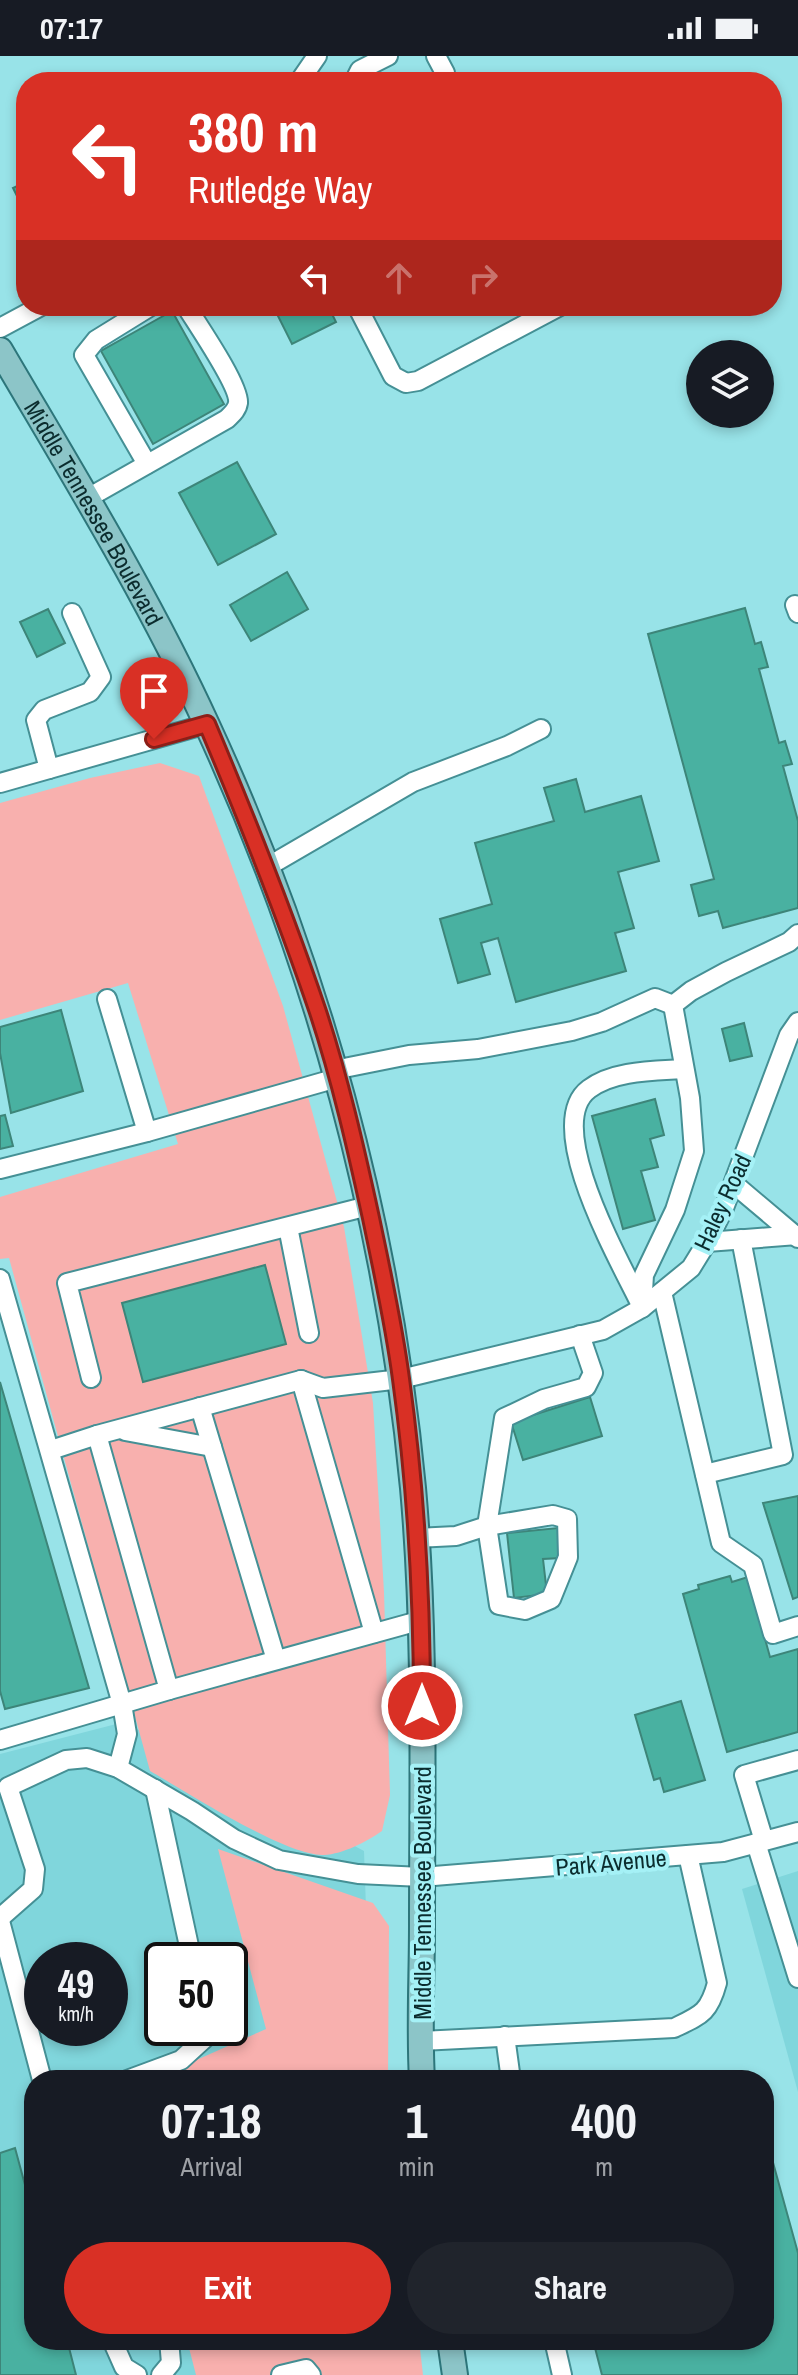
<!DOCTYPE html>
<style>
:root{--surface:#171b24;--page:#20242c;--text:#f1f3f6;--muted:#9ea1a6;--accent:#d93025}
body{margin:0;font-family:"Archivo Narrow",sans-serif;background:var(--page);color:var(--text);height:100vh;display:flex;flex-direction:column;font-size:30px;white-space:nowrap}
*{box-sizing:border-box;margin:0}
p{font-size:26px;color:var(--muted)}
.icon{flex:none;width:44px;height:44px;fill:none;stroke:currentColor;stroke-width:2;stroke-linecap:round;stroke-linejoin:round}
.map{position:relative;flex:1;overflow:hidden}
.details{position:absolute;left:24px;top:2014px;width:750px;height:280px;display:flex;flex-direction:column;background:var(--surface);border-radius:32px;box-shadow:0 4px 12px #0003}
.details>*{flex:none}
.top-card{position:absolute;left:16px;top:16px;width:766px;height:244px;border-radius:32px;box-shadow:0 4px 12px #0003;background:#d93025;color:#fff;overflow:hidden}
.fabs{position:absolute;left:686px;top:284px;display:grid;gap:16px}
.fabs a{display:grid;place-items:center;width:88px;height:88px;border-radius:50%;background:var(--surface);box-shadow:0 4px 12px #0003;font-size:40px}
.speed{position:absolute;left:24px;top:1886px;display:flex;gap:16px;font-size:40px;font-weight:700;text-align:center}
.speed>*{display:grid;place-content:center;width:104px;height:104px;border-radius:50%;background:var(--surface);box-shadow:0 4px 12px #0003;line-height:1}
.speed small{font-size:20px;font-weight:400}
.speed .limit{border:4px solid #111;border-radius:12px;background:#fff;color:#111}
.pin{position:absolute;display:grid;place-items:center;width:68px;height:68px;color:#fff;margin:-82px -34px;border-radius:50% 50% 50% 0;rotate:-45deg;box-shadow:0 0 8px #0007}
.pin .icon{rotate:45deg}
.me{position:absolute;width:88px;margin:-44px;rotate:0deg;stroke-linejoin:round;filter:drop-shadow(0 0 6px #0008)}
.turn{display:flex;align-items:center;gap:28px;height:168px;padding:0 40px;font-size:36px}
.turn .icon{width:104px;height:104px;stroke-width:2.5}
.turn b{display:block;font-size:56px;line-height:68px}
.lanes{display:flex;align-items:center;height:76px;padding:0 40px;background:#0003;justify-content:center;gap:40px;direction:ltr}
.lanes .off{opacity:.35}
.eta{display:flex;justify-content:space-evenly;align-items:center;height:136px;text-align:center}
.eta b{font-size:48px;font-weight:700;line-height:56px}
.cta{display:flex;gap:16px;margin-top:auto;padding:16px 40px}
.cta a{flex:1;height:92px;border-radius:48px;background:var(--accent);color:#fff;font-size:32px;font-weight:700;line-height:92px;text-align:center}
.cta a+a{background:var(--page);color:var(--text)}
.status{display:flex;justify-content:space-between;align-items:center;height:56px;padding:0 40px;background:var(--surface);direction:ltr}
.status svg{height:22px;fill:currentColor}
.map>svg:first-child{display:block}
.built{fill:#80d6dc;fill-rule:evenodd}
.green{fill:#f8b0ae}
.building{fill:#49b1a1;stroke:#3d8579;stroke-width:2}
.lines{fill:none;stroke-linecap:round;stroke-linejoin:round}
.minor-casing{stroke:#459095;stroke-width:22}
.major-casing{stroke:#2d767b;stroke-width:28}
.minor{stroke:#fff;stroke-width:18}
.major{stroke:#8cc5c8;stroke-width:24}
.route-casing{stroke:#8d1f18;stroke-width:20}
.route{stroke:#d93025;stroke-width:14}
.labels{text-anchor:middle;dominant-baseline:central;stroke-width:8;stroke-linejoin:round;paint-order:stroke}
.street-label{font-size:24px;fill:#0b2c2e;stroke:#a5f1f6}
</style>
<div class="status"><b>07:17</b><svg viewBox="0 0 49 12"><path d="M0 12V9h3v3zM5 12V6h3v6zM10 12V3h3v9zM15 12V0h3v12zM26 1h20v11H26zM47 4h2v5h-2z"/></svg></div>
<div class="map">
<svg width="798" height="2319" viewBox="0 0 798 2319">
<rect width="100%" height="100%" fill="#98e3e8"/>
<g class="built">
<path d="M124 1666 364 1795 372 2024H34V2284H405L412 2319H0V1698ZM42 1904H110V1972H42ZM162 1904H230V1972H162Z"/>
<polygon points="798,1815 798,2036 742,1833"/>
</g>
<g class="green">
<path d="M160 707 199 720 283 950 344 1171 373 1347 384 1536 390 1739 382 1775C366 1786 343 1798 324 1799 287 1801 187 1736 150 1715L9 1202 0 1203V1141L178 1088 128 927 0 964V747L90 722Z"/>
<polygon points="218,1793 373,1847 389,1870 388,2024 176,2024 174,2014 266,1973"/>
<polygon points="187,2284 419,2284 423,2319 196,2319"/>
</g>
<g class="building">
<polygon points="26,126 26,158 13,132"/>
<polygon points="273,250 328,250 336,266 292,288"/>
<polygon points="172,255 224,348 153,388 101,295"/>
<polygon points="237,406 276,478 218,509 179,437"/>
<polygon points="287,516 308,553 251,585 230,549"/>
<polygon points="745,552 755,588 761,586 768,611 759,613 779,687 785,685 792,708 783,710 798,765 798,852 723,872 718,855 699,860 691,829 714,823 648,578"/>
<polygon points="48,553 65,587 37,601 20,566"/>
<polygon points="576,723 585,756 641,740 659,805 618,816 634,872 615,877 626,915 516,946 498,882 481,887 490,918 458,927 440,863 492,848 475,787 554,765 544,732"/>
<polygon points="61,954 83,1035 11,1057 0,997 0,971"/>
<polygon points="744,967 752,1000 730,1005 722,973"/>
<polygon points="655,1043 664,1079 650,1083 658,1111 641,1115 655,1164 623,1173 592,1060"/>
<polygon points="5,1059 13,1090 0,1093 0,1060"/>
<polygon points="265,1209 286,1288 143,1326 122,1247"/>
<polygon points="0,1326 89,1632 5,1653 0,1635"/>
<polygon points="590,1341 602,1380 523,1404 511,1366"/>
<polygon points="798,1440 798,1541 793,1543 763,1447"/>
<polygon points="558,1472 561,1502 543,1503 547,1538 514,1542 507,1477"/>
<polygon points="730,1520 732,1526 748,1521 770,1601 798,1593 798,1676 727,1696 683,1538 699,1533 698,1529"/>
<polygon points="681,1645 705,1724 664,1736 660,1722 654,1724 635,1659"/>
<polygon points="764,2074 798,2197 798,2319 602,2319 593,2284 764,2284"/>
<polygon points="15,2092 34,2162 34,2284 67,2284 76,2319 0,2319 0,2097"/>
</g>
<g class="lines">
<defs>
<g id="minor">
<polyline points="436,0 445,17 445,26"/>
<polyline points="299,26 317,0"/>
<polyline points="358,26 357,20 360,14 388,0"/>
<polyline points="357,250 393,320 406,327 418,325 560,250"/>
<polyline points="0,272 41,250"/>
<polyline points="147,408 84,299 96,284 151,250"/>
<path d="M86 443 227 363C232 358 237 354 238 347 240 330 197 268 186 250"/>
<polyline points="795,549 798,557"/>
<polyline points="49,713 36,664 44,654 90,636 101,621 72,557"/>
<polyline points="0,727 207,668"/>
<polyline points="267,811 413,726 507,690 541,673"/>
<polyline points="107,943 147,1076"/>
<polyline points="334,1014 409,999 478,993 572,975 602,966 655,942 673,949"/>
<polyline points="0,1113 147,1076 337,1022"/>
<polyline points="734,1128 798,1182"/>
<polyline points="288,1171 309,1277"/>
<polyline points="707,1186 798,1179"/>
<polyline points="0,1223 122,1648 127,1678 118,1712"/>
<polyline points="662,1236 721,1487 753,1509 773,1578 798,1570"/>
<path d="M641 1249C621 1207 541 1069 589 1033 614 1014 655 1015 684 1013"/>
<polyline points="642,1252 644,1219 675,1154 694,1095 690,1042 673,949 691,935 726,916 789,886 798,878"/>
<polyline points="91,1322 67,1227 368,1150"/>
<polyline points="301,1324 374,1577"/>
<polyline points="200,1351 276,1604"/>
<polyline points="125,1375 212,1391"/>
<polyline points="97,1379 301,1324 323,1332 401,1323 603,1274 642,1252 691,1212 707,1186 724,1152 789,979 798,966"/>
<polyline points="705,1418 783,1399 741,1183"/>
<polygon points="553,1459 567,1463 568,1501 551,1543 525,1554 499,1549 487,1470"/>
<polyline points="416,1482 456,1480 487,1470 504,1362 544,1343 586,1331 593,1317 580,1279"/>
<polyline points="169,1634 422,1564"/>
<polyline points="0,1684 169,1634 97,1379 51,1394"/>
<polyline points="155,1733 192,1904"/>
<polyline points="764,1785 744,1719 798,1704"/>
<polyline points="756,1787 798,1922"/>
<polyline points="0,1862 33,1833 35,1813 8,1731 66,1704 87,1702 118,1712 192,1755 234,1783 279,1804 358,1818 422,1821 723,1796 798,1776"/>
<polyline points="0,1865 42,2024"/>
<polyline points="505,1980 511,2024"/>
<path d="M421 1985 674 1972C701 1959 709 1957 717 1927L688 1799"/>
<polyline points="127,2024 181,2004 205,1982 204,1972"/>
<polyline points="112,2284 124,2311 137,2319"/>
<polyline points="554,2284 562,2319"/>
<polyline points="161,2319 171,2307 169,2284"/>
<polyline points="281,2319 306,2313 311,2319"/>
</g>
<g id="major">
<path id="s1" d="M0 294C72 417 148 540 207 669 318 909 388 1168 413 1432 426 1577 422 1723 422 1869 422 1920 419 1973 422 2024"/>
<polyline points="450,2284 455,2319"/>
</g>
</defs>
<use href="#minor" class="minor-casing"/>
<use href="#major" class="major-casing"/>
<use href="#minor" class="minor"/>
<use href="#major" class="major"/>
</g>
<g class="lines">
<defs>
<path id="route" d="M154 683 207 668C247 763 285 858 318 956 340 1023 356 1093 371 1162 382 1215 394 1269 401 1323 416 1431 422 1541 422 1650"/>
</defs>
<use href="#route" class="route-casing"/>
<use href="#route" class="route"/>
</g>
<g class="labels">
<g class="street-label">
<text stroke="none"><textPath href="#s1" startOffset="188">Middle Tennessee Boulevard</textPath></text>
<text transform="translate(722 1146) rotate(-65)">Haley Road</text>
<text transform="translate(611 1806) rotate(-5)">Park Avenue</text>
<text transform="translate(422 1837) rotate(-90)">Middle Tennessee Boulevard</text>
</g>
</g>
</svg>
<div class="fabs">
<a><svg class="icon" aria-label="layers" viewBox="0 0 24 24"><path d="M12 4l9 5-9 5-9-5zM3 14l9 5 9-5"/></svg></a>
</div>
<div class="speed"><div>49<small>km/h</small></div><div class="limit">50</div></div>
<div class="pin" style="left:154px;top:683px;background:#d93025"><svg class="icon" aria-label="arrive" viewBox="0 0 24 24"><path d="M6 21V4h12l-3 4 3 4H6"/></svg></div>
<svg class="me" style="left:422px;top:1650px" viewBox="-20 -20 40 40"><circle r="17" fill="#d93025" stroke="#fff" stroke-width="3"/><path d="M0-11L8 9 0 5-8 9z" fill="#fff"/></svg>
<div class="top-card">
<div class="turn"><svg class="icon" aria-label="left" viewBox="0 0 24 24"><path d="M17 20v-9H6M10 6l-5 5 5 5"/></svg><div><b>380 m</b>Rutledge Way</div></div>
<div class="lanes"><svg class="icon" aria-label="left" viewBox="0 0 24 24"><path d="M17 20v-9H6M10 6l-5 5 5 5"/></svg><svg class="icon off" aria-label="ahead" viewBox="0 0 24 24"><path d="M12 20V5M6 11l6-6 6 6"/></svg><svg class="icon off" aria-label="right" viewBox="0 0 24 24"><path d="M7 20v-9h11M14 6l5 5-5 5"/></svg></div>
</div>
<section class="details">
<div class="eta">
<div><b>07:18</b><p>Arrival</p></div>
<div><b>1</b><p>min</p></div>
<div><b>400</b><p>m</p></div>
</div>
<div class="cta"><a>Exit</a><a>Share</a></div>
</section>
</div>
